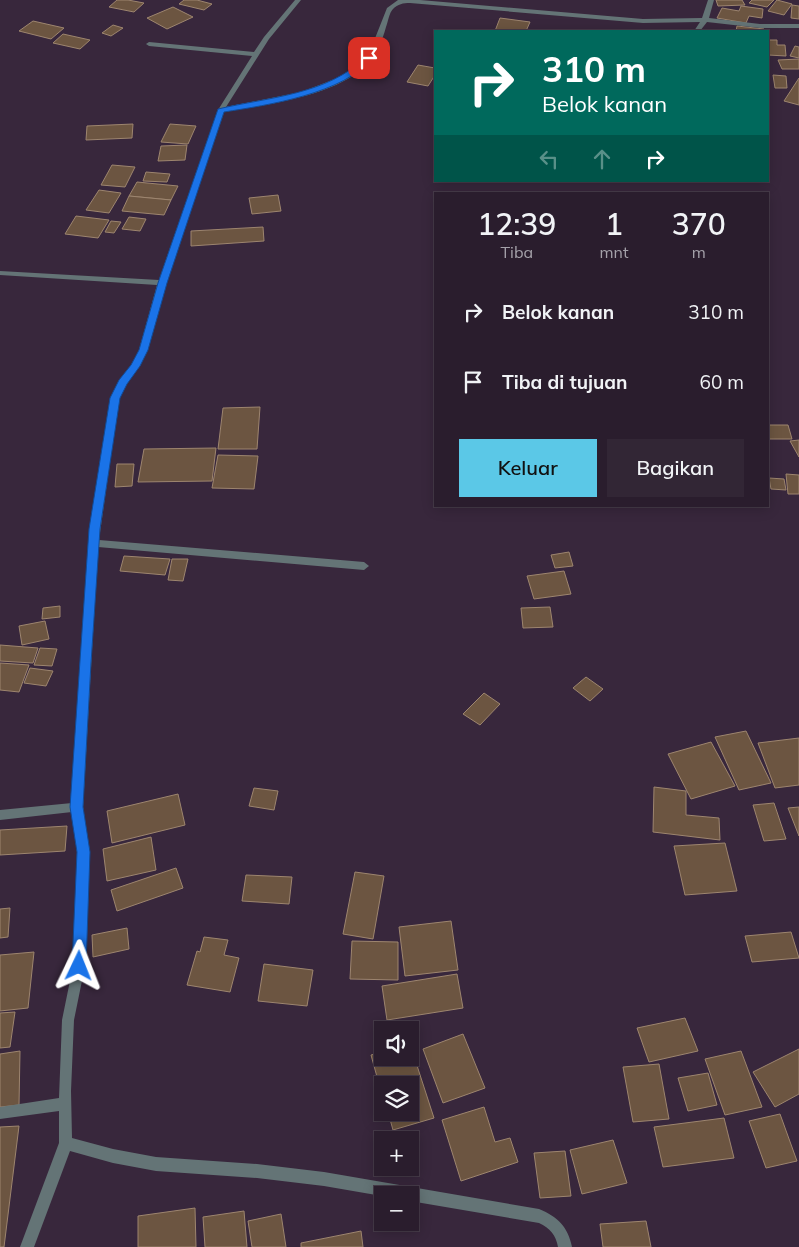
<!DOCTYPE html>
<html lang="id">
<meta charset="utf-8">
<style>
:root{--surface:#2a1d2d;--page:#322635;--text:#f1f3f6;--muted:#a5a2aa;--line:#463b49;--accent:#5bc8e7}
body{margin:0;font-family:Mulish,sans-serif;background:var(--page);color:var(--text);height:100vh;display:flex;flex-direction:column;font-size:19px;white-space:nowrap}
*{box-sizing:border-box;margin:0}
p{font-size:16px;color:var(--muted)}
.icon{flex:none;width:28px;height:28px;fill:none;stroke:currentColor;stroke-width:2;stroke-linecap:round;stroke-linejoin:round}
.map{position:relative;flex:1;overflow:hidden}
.side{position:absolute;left:434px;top:192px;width:335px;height:315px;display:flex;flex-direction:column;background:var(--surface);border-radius:0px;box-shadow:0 2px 12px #0003,0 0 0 1px var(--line)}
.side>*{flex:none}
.banner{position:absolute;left:434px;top:30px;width:335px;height:152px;border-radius:0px;box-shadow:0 2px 12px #0003,0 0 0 1px var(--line);background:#00695c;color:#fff;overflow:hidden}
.tools{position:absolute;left:374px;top:1021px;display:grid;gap:10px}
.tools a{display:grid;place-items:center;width:45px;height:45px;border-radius:0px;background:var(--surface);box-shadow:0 2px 12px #0003,0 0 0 1px var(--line);font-size:25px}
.pin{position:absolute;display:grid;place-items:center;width:42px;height:42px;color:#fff;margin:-21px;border-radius:10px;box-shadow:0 2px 8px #0006}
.me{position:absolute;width:55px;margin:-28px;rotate:2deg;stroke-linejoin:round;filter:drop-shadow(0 0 4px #0008)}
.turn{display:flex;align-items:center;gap:18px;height:105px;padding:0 25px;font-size:22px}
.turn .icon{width:65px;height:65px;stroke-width:2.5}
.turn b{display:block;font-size:35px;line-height:42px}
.lanes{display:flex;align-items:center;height:48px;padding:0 25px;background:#0003;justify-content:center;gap:25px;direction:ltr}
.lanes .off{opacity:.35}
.eta{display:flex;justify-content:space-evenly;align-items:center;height:85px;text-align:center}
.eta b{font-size:30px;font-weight:600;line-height:35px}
.button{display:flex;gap:10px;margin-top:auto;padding:10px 25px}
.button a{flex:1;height:58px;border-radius:0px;background:var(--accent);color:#111;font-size:20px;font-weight:600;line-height:58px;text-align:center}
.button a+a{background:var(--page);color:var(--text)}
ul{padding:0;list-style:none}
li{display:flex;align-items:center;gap:15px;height:70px;padding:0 25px}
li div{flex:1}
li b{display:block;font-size:19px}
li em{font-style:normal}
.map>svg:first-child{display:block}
.building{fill:#6c5541;stroke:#9d856f}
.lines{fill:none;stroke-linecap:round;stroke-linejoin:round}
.street{fill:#647476;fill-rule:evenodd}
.route{fill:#1a73e8;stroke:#114b97}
</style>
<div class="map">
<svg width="799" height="1247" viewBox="0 0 799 1247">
<rect width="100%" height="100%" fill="#38273c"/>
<g class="building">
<polygon points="117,0 128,0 144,3 134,12 109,7"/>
<polygon points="184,0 197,0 212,4 204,10 179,4"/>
<polygon points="716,0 742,0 745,5 718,6"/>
<polygon points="752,0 774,0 767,7 749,3"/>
<polygon points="777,0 792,4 784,15 768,11"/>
<polygon points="792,5 799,6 799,19 791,18"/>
<polygon points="741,6 763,9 762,18 749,16 746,23 717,18 722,8 739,11"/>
<polygon points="173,7 193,17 167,29 147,18"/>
<polygon points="500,18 530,22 526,31 495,31"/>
<polygon points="33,21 64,28 51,39 19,31"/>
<polygon points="113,25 123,28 111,36 102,33"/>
<polygon points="737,26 764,29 764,31 736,31"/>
<polygon points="63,34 90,40 80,49 53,43"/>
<polygon points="768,40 777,40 777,45 785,45 786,56 768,55"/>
<polygon points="795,46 799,47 799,58 790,56"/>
<polygon points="799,59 799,69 782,69 778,60"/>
<polygon points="418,65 435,68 435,75 428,86 407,82"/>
<polygon points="773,75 786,76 787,88 775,88"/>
<polygon points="799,78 799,105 784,101"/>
<polygon points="133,124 132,138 86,140 87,126"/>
<polygon points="170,124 196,126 188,144 161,142"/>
<polygon points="187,145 185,160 158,161 161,146"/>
<polygon points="112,165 135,167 125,187 101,185"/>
<polygon points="146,172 170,174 167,182 143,181"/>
<polygon points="137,182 178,186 171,200 129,196"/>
<polygon points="99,190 121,193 109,213 86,210"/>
<polygon points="278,195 281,211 252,214 249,198"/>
<polygon points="129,196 171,200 164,215 122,211"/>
<polygon points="76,216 109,220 98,238 65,234"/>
<polygon points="129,217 146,219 140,231 122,229"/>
<polygon points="111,221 121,222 114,233 105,232"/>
<polygon points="263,227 264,241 191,246 191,231"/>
<polygon points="260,407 257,449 218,449 223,408"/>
<polygon points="768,425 788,425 792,439 768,439"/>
<polygon points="799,440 799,457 790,441"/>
<polygon points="216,448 212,481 138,482 144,449"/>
<polygon points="218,455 258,456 254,489 212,488"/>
<polygon points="117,464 134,464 132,486 115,487"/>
<polygon points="786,474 799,475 799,494 788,494"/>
<polygon points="769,478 784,479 786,490 771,489"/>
<polygon points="569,552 573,566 555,568 551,555"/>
<polygon points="124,556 170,559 165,575 120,571"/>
<polygon points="172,559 188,559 183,581 168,580"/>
<polygon points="564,571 571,594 534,599 527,576"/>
<polygon points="60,606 60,617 42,619 43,608"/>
<polygon points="550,607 553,627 523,628 521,608"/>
<polygon points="45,621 49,639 22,645 19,626"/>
<polygon points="0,645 38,648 33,663 0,661"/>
<polygon points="40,648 57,649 52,666 34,665"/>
<polygon points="0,663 29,665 19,692 0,690"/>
<polygon points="30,668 53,671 46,686 24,683"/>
<polygon points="586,677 603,689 590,701 573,688"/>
<polygon points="484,693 500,704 480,725 463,714"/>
<polygon points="746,731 771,783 739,790 715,737"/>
<polygon points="799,738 799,785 775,788 758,743"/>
<polygon points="711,742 735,786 691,799 668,754"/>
<polygon points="654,787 686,791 686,815 719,818 720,840 653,832"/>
<polygon points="254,788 278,791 274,810 249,806"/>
<polygon points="178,794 185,825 112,843 107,811"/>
<polygon points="774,803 786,839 764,841 753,805"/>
<polygon points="799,807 799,836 788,808"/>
<polygon points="67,826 65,851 0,855 0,830"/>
<polygon points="151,837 156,870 107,881 103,849"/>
<polygon points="725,843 737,891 685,895 674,846"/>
<polygon points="176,868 183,888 117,911 111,890"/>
<polygon points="355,872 384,876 373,939 343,934"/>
<polygon points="246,875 292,877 289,904 242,901"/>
<polygon points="10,908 8,937 0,938 0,909"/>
<polygon points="451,921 458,970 405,976 399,927"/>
<polygon points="127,928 129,949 93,957 92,935"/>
<polygon points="791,932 799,958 752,962 745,936"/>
<polygon points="204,937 228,940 224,955 239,958 230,992 187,985 197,951 200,952"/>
<polygon points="352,941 398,942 398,980 350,979"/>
<polygon points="34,952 28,1008 0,1011 0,955"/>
<polygon points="264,964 313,970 307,1006 258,1001"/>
<polygon points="457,974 463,1008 387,1020 382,986"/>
<polygon points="15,1012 10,1047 0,1048 0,1013"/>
<polygon points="685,1018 698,1051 649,1062 637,1028"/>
<polygon points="404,1021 405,1030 382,1030 382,1042 374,1043 374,1022"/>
<polygon points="463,1034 485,1088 443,1103 423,1049"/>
<polygon points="410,1044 434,1118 393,1130 388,1112 410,1112 410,1085 382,1085 382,1095 371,1055 382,1052 382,1058 410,1058"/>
<polygon points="799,1049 799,1094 775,1107 753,1072"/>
<polygon points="20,1051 19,1105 0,1107 0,1054"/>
<polygon points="741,1051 762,1107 725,1115 705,1059"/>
<polygon points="659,1064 669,1119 633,1122 623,1067"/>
<polygon points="708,1073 717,1105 688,1111 678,1078"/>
<polygon points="484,1107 495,1142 510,1138 518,1162 461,1181 442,1120"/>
<polygon points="780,1114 797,1161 766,1168 749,1121"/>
<polygon points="724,1118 734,1158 663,1167 654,1127"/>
<polygon points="19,1126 4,1247 0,1247 0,1127"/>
<polygon points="613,1140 627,1183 582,1194 570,1150"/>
<polygon points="565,1151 571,1196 540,1198 534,1153"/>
<polygon points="195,1208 196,1247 138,1247 138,1216"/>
<polygon points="244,1211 247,1247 205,1247 203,1217"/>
<polygon points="281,1214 286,1247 252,1247 248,1221"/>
<polygon points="646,1221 651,1247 603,1247 600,1224"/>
<polygon points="361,1231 363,1247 301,1247 301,1243"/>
</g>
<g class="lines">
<path class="street" d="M295 0H301L269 39 226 107 301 92 343 76 359 64 370 51 387 8 398 0H420L643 19 702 18 708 0H714L709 18 760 24H799V28H760L707 22 700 31H694L700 22 643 23 410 3C403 3 398 4 393 9 389 13 388 22 386 27 382 42 376 56 364 67 334 96 265 105 224 112L166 283 147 350 140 366 126 384 119 397 99 540 364 562 369 566 364 570 98 547 83 807 89 852 88 907 85 966 74 1020 71 1091 72 1138 113 1149 156 1157 257 1164 324 1172 539 1209C558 1217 568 1227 572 1247H558C556 1235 550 1228 539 1223L410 1201V1195L382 1196 324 1186 257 1178 156 1171 113 1163 70 1151 34 1247H20L59 1143V1111L0 1119V1107L59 1098 62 1020 73 966 76 907 77 852 72 812 0 820V810L72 803 80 663 90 529 111 397 119 381 132 365 139 350 157 285 0 275V271L159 280 218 110 252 56 149 46 146 44 149 42 254 52 264 37Z"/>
</g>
<path class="route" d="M366 57 373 58C343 94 268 105 224 112L167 283 148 350 140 366 127 384 120 398 100 529 91 663 83 807 90 852 86 966 84 971 79 973 75 971 72 966 77 852 70 807 89 529 110 398 119 380 131 365 139 350 158 283 218 109C269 97 327 95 366 57Z"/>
</svg>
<div class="tools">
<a><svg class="icon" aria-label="sound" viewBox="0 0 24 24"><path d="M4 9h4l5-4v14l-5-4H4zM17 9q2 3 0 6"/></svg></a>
<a><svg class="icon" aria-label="layers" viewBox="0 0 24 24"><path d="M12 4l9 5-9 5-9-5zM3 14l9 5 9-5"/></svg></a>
<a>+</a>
<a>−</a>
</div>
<div class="pin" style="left:369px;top:58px;background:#d93025"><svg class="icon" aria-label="arrive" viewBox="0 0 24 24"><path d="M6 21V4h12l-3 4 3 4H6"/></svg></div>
<svg class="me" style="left:79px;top:966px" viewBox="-20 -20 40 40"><path d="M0-17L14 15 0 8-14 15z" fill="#1a73e8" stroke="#fff" stroke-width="4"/></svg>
<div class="banner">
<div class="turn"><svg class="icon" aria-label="right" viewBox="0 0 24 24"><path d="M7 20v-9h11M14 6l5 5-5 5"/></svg><div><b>310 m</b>Belok kanan</div></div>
<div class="lanes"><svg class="icon off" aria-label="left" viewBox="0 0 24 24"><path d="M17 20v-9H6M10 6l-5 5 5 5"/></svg><svg class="icon off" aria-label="ahead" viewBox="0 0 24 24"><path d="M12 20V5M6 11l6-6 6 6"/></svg><svg class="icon" aria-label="right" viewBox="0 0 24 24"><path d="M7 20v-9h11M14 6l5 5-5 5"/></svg></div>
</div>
<section class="side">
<div class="eta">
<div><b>12:39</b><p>Tiba</p></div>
<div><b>1</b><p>mnt</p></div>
<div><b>370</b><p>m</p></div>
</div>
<ul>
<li><svg class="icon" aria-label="right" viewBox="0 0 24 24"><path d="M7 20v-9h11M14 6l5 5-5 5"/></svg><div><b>Belok kanan</b></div><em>310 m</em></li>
<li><svg class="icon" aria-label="arrive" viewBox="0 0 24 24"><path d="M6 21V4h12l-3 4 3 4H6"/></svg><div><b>Tiba di tujuan</b></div><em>60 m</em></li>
</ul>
<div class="button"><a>Keluar</a><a>Bagikan</a></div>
</section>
</div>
